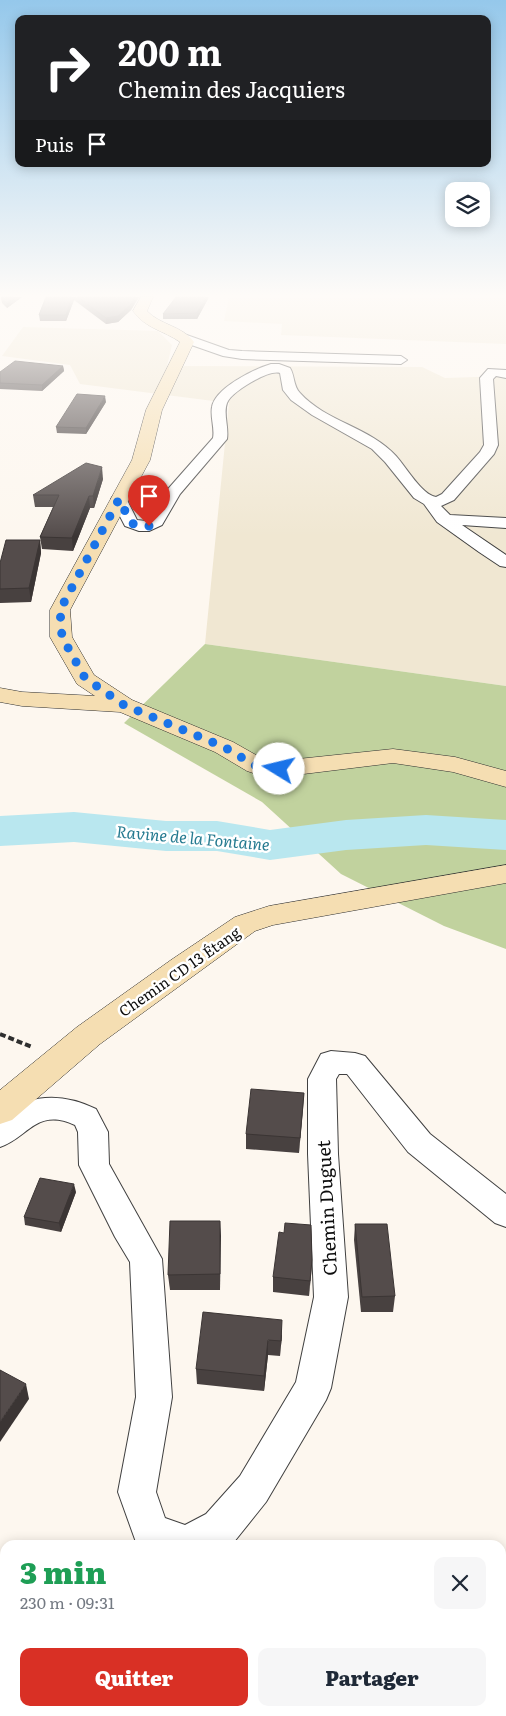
<!DOCTYPE html>
<html lang="fr">
<meta charset="utf-8">
<style>
:root{--surface:#fff;--page:#f6f6f7;--text:#1f2937;--muted:#747a83;--accent:#d93025}
body{margin:0;font-family:Literata,serif;background:var(--page);color:var(--text);height:100vh;display:flex;flex-direction:column;font-size:19px;white-space:nowrap}
*{box-sizing:border-box;margin:0}
p{font-size:16px;color:var(--muted)}
.icon{flex:none;width:28px;height:28px;fill:none;stroke:currentColor;stroke-width:2;stroke-linecap:round;stroke-linejoin:round}
.map{position:relative;flex:1;overflow:hidden}
.details{position:absolute;left:0px;top:1540px;width:506px;height:176px;display:flex;flex-direction:column;background:var(--surface);border-radius:15px 15px 0 0;box-shadow:0 2px 12px #0003}
.details>*{flex:none}
.guide{position:absolute;left:15px;top:15px;width:476px;height:152px;border-radius:10px;box-shadow:0 2px 12px #0003;background:#202124;color:#fff;overflow:hidden}
.controls{position:absolute;left:445px;top:182px;display:grid;gap:10px}
.controls a{display:grid;place-items:center;width:45px;height:45px;border-radius:10px;background:var(--surface);box-shadow:0 2px 12px #0003;font-size:25px}
.pin{position:absolute;display:grid;place-items:center;width:42px;height:42px;color:#fff;margin:-51px -21px;border-radius:50% 50% 50% 0;rotate:-45deg;box-shadow:0 0 5px #0007}
.pin .icon{rotate:45deg}
.me{position:absolute;width:55px;margin:-28px;rotate:279deg;stroke-linejoin:round;filter:drop-shadow(0 0 4px #0008)}
.turn{display:flex;align-items:center;gap:18px;height:105px;padding:0 20px;font-size:22px}
.turn .icon{width:65px;height:65px;stroke-width:2.5}
.turn b{display:block;font-size:35px;line-height:42px}
.then{display:flex;align-items:center;height:48px;padding:0 20px;background:#0003;gap:10px;font-size:19px}
.round{display:grid;place-items:center;flex:none;width:52px;height:52px;border-radius:10px;background:var(--page)}
.headline{display:flex;align-items:center;justify-content:space-between;height:85px;padding:0 20px}
h1{font-size:30px;font-weight:800;line-height:38px;color:#1e9e55}
.button{display:flex;gap:10px;margin-top:auto;padding:10px 20px}
.button a{flex:1;height:58px;border-radius:10px;background:var(--accent);color:#fff;font-size:20px;font-weight:800;line-height:58px;text-align:center}
.button a+a{background:var(--page);color:var(--text)}
.map>svg:first-child{display:block}
.farmland{fill:#f0e7d2}
.forest{fill:#c1d29e}
.lines{fill:none;stroke-linecap:round;stroke-linejoin:round}
.river{fill:#b9e7ef;fill-rule:evenodd}
.minor-casing{stroke:#404040;stroke-width:2}
.secondary-casing{stroke:#2f2f2f;stroke-width:1}
.path{stroke:#2f2f2f;stroke-width:4;stroke-dasharray:6 3;stroke-linecap:butt}
.minor{fill:#fff;fill-rule:evenodd}
.secondary{fill:#f5deb2;fill-rule:evenodd}
.wall{fill:#484140}
.shaded-wall{fill:#3b3534}
.building{fill:#544c4b;stroke:#3b3534}
.route{stroke:#1a73e8;stroke-width:9;stroke-dasharray:0 16.2}
.labels{text-anchor:middle;dominant-baseline:central;stroke-width:5;stroke-linejoin:round;paint-order:stroke}
.street-label{font-size:15px;fill:#0d0d0d;stroke:#fff}
.water-label{font-size:16px;font-style:italic;fill:#257a90;stroke:#fff}
.near-street-label{font-size:18px;fill:#0d0d0d;stroke:#fff}
</style>
<div class="map">
<svg width="506" height="1716" viewBox="0 0 506 1716">
<rect width="100%" height="100%" fill="#fdf7ef"/>
<g class="farmland">
<polygon points="229,297 506,297 506,344 281,335 282,324 224,321"/>
<polygon points="23,327 158,331 172,345 167,366 422,367 445,378 506,376 506,686 205,644 229,403 80,384 70,365 2,356"/>
</g>
<polygon class="forest" points="205,644 506,686 506,949 444,926 341,874 262,802 124,723"/>
<g class="lines">
<polygon class="river" points="74,812 166,821 217,821 270,830 346,820 426,815 506,820 506,850 426,845 346,850 270,860 217,851 166,851 74,842 0,846 0,816"/>
<defs>
<g id="minor">
<polygon points="184,334 229,350 242,351 401,356 407,360 401,364 242,359 223,356 180,341 178,338"/>
<path d="M271 364H279L290 368C295 376 293 386 300 393 326 422 370 427 396 456 406 467 422 495 436 497L442 494 480 452 484 445 480 378 488 369 506 370V378L496 376 493 379 498 445 494 454 454 500 441 506 450 515 506 518V528L462 525 506 555V567L500 566 479 552 437 522 424 504 414 498 385 462 372 449 312 415 291 400 283 390 280 373C269 369 231 392 227 403 223 414 229 427 227 439L180 494 162 525 149 531H139L125 526 111 499 113 496H125L137 520 146 521 150 519 168 489 213 438C215 428 210 417 212 407 215 388 254 369 271 364Z"/>
<path d="M331 1051 355 1053 365 1056 430 1134 506 1194V1227L495 1223 408 1152 347 1074H339L336 1079 338 1154 348 1297 331 1388 326 1400 266 1502 234 1542 228 1545H137L118 1492 136 1397 130 1262 115 1237 79 1165 78 1132 75 1125C36 1107 28 1138 0 1147V1116C31 1093 63 1093 96 1109L108 1132 109 1164 162 1259 172 1397 156 1492 165 1518 185 1525 206 1514 240 1476 296 1382 314 1297 308 1154V1079L321 1054Z"/>
</g>
<g id="secondary">
<path d="M141 297H153L147 311C160 325 183 326 194 342L162 410 150 460 70 610 72 637 94 675 132 700 233 742 263 759 279 761 393 749 455 757 506 771V787L453 772 393 763 279 777 256 774 247 771 215 752 120 712 22 706 0 702V688L22 692 95 696 77 684 50 637V610L132 460 146 410 180 342C163 330 146 329 133 311Z"/>
<polygon points="506,865 506,883 273,925 255,931 100,1044 12,1120 0,1124 0,1090 77,1027 171,960 235,917 269,906"/>
</g>
</defs>
<use href="#minor" class="minor-casing"/>
<use href="#secondary" class="secondary-casing"/>
<polyline class="path" points="0,1034 32,1047"/>
<use href="#minor" class="minor"/>
<use href="#secondary" class="secondary"/>
</g>
<g class="wall">
<polygon points="22,297 7,308 2,303 1,298"/>
<polygon points="46,297 139,297 131,310 118,322 106,324 74,300 66,321 40,321 39,315"/>
<polygon points="209,297 197,319 163,319 163,314"/>
<polygon points="63,366 64,371 42,391 0,389 0,372"/>
<polygon points="106,402 86,434 57,433 56,427"/>
<polygon points="103,479 94,508 90,508 73,551 42,549 40,537 53,507 35,507 33,495"/>
<polygon points="40,540 41,553 31,602 0,603 0,563"/>
<polygon points="304,1093 299,1153 246,1149 246,1134"/>
<polygon points="76,1192 61,1232 25,1225 24,1217"/>
<polygon points="220,1221 220,1290 170,1290 168,1275"/>
<polygon points="355,1224 395,1296 393,1312 361,1312 354,1240"/>
<polygon points="312,1260 309,1296 273,1292 273,1277"/>
<polygon points="282,1335 280,1356 268,1355 264,1391 197,1384 196,1369"/>
</g>
<g class="shaded-wall">
<polygon points="14,297 22,297 7,308 7,303"/>
<polygon points="72,297 73,297 74,300 66,321 66,315"/>
<polygon points="135,297 139,297 131,310 118,322 106,324 106,318"/>
<polygon points="206,297 209,297 197,319 197,313"/>
<polygon points="63,366 64,371 42,391 42,385"/>
<polygon points="105,396 106,402 86,434 86,428"/>
<polygon points="102,467 103,479 94,508 93,496"/>
<polygon points="89,496 90,508 73,551 72,538"/>
<polygon points="40,540 41,553 31,602 29,588"/>
<polygon points="304,1093 303,1109 299,1153 300,1138"/>
<polygon points="74,1184 76,1192 61,1232 59,1223"/>
<polygon points="220,1221 221,1236 220,1290"/>
<polygon points="312,1260 311,1276 309,1296 310,1281"/>
<polygon points="282,1320 282,1335 280,1356 281,1341"/>
<polygon points="268,1340 268,1355 264,1391 264,1376"/>
<polygon points="26,1384 29,1399 0,1442 0,1422"/>
<polygon points="50,1711 56,1711 55,1716 49,1716"/>
</g>
<g class="building">
<polygon points="2,297 14,297 7,303 1,298"/>
<polygon points="46,297 72,297 66,315 39,315"/>
<polygon points="78,297 135,297 131,304 118,316 106,318"/>
<polygon points="176,297 206,297 197,313 163,314"/>
<polygon points="15,361 63,366 42,385 0,383 0,372"/>
<polygon points="77,394 105,396 86,428 56,427"/>
<polygon points="86,463 102,467 93,496 89,496 72,538 40,537 59,495 33,495"/>
<polygon points="6,540 40,540 29,588 0,589 0,563"/>
<polygon points="251,1089 304,1093 300,1138 246,1134"/>
<polygon points="40,1178 74,1184 59,1223 24,1217"/>
<polygon points="170,1221 220,1221 220,1274 168,1275"/>
<polygon points="285,1223 311,1225 312,1260 310,1281 273,1277 279,1232 284,1233"/>
<polygon points="355,1224 387,1224 395,1296 362,1297"/>
<polygon points="203,1312 282,1320 281,1341 268,1340 264,1376 196,1369"/>
<polygon points="0,1370 26,1384 0,1422"/>
<polygon points="0,1598 5,1598 5,1711 50,1711 49,1716 0,1716"/>
</g>
<linearGradient id="sky" x2="0" y2="1"><stop stop-color="#95c8eb"/><stop offset="0.55" stop-color="#fefbf8"/><stop offset="1" stop-color="#fefbf8" stop-opacity="0"/></linearGradient>
<rect width="506" height="537" fill="url(#sky)"/>
<g class="lines">
<polyline class="route" points="149,526 140,526 131,523 119,499 60,610 62,637 85,678 124,705 224,747 256,766 279,769"/>
</g>
<g class="labels">
<g class="street-label">
<text transform="translate(179 971) rotate(-35)">Chemin CD 13 Étang</text>
</g>
<g class="water-label">
<text transform="translate(193 837) rotate(5)">Ravine de la Fontaine</text>
</g>
<g class="near-street-label">
<text transform="translate(326 1208) rotate(-93)">Chemin Duguet</text>
</g>
</g>
</svg>
<div class="controls">
<a><svg class="icon" aria-label="layers" viewBox="0 0 24 24"><path d="M12 4l9 5-9 5-9-5zM3 14l9 5 9-5"/></svg></a>
</div>
<div class="pin" style="left:149px;top:526px;background:#d93025"><svg class="icon" aria-label="arrive" viewBox="0 0 24 24"><path d="M6 21V4h12l-3 4 3 4H6"/></svg></div>
<svg class="me" style="left:279px;top:769px" viewBox="-20 -20 40 40"><circle r="19" fill="#fff"/><path d="M0-13L10 11 0 6-10 11z" fill="#1a73e8"/></svg>
<div class="guide">
<div class="turn"><svg class="icon" aria-label="right" viewBox="0 0 24 24"><path d="M7 20v-9h11M14 6l5 5-5 5"/></svg><div><b>200 m</b>Chemin des Jacquiers</div></div>
<div class="then">Puis<svg class="icon" aria-label="arrive" viewBox="0 0 24 24"><path d="M6 21V4h12l-3 4 3 4H6"/></svg></div>
</div>
<section class="details">
<div class="headline"><div><h1>3 min</h1><p>230 m · 09:31</p></div><a class="round"><svg class="icon" aria-label="close" viewBox="0 0 24 24"><path d="M6 6l12 12M18 6L6 18"/></svg></a></div>
<div class="button"><a>Quitter</a><a>Partager</a></div>
</section>
</div>
